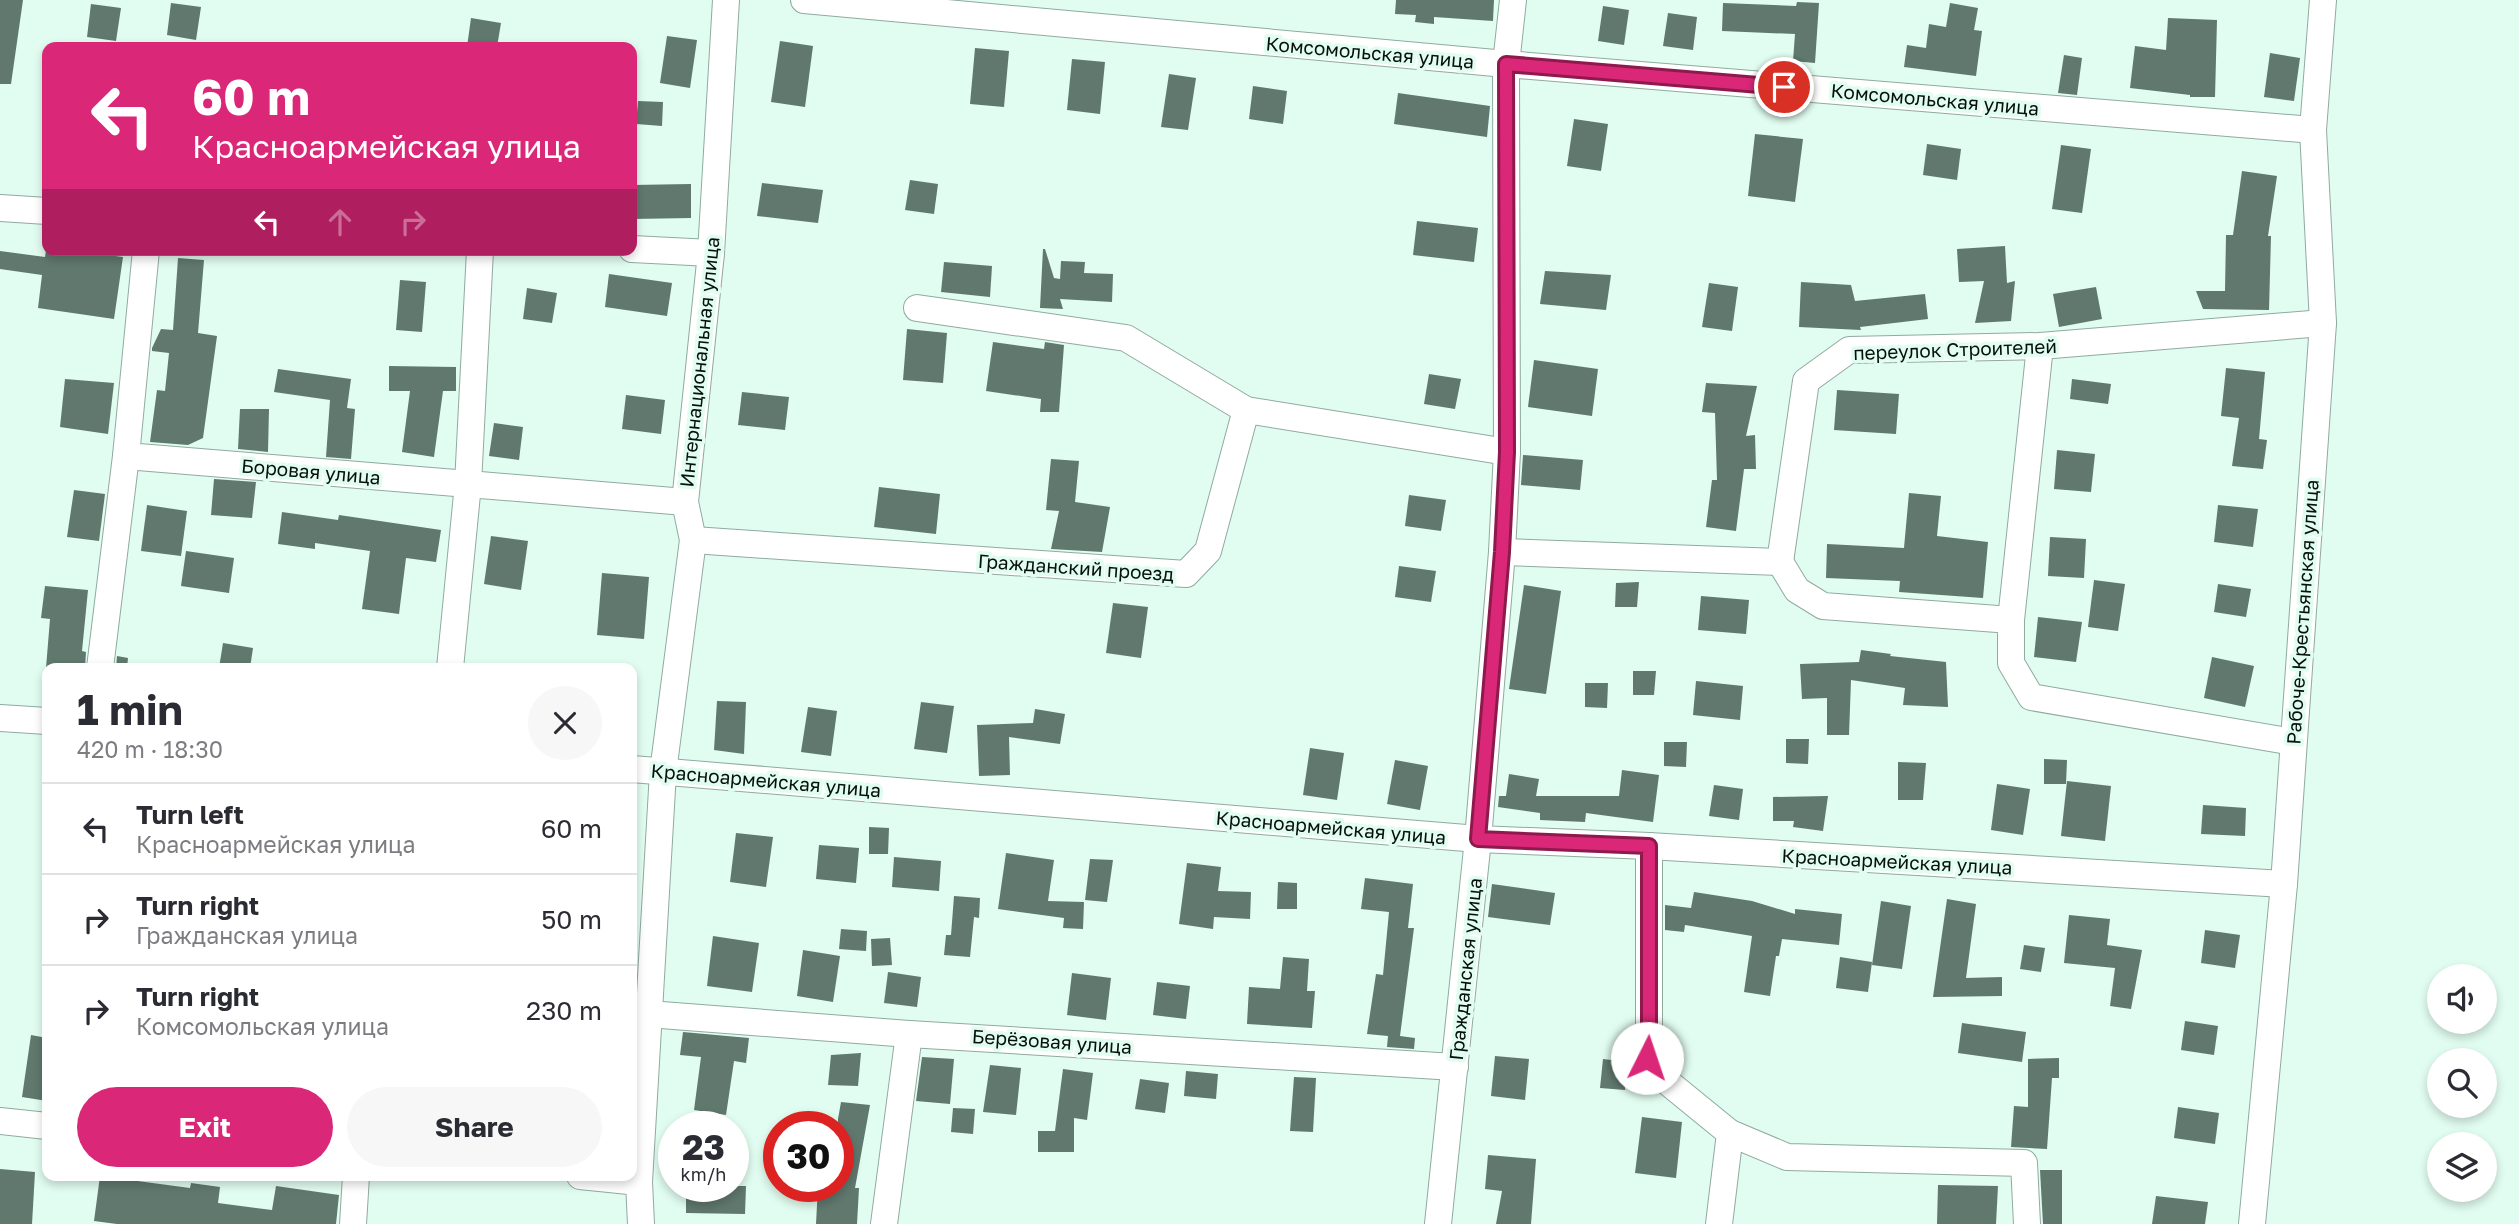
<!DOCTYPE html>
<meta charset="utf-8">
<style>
:root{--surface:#fff;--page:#f7f7f7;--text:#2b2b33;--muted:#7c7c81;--line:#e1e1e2;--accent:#db2777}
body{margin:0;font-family:"Golos Text",sans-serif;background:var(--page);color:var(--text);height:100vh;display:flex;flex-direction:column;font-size:26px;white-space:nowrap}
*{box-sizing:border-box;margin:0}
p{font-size:23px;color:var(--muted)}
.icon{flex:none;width:38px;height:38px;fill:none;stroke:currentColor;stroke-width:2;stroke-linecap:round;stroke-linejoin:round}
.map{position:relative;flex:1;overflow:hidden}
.drawer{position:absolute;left:42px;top:663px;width:595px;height:518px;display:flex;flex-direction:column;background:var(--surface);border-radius:14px;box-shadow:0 4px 10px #0003}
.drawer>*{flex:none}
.banner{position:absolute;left:42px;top:42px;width:595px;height:214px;border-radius:14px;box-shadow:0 4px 10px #0003;background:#db2777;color:#fff;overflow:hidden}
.buttons{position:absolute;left:2427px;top:964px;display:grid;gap:14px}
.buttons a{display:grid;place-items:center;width:70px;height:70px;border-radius:50%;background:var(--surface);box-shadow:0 4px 10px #0003;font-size:35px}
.speed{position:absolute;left:658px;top:1111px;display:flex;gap:14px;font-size:35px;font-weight:700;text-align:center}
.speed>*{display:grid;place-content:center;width:91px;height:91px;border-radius:50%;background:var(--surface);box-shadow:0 4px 10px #0003;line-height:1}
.speed small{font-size:18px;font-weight:400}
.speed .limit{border:10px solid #d22;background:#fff;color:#111}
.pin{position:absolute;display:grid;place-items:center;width:60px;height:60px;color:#fff;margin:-30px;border:4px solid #fff;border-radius:50%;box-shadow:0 2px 7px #0007}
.me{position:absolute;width:77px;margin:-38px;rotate:4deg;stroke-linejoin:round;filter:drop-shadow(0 0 5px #0008)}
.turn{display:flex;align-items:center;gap:24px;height:147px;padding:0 35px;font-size:32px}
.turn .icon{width:91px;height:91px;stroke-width:2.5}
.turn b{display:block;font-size:49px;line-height:60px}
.lanes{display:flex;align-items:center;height:66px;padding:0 35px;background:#0003;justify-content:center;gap:35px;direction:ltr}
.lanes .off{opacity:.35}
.round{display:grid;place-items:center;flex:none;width:74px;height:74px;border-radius:37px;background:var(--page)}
.summary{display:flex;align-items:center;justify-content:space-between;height:119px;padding:0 35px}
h1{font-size:42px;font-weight:700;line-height:52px}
.cta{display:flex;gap:14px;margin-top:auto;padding:14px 35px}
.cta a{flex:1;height:80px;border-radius:42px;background:var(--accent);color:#fff;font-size:28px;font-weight:700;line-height:80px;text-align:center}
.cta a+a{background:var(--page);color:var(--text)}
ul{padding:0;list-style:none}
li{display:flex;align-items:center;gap:21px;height:91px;padding:0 35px;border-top:2px solid var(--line)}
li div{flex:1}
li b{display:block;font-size:26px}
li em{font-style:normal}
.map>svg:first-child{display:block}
.building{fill:#60786e}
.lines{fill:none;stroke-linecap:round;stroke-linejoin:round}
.minor-casing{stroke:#91aaa0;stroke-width:28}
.minor{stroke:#fff;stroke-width:26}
.route-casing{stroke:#8e194d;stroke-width:18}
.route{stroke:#db2777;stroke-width:12}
.labels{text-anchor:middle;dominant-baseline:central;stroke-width:7;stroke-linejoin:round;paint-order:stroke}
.street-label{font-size:19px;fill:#07100d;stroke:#e1fcf0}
</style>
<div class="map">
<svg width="2519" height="1224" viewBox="0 0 2519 1224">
<rect width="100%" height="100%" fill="#e1fcf0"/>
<g class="building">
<polygon points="0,0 23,0 11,84 0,84"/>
<polygon points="1396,0 1494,0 1493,21 1434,17 1434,24 1415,22 1416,15 1395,14"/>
<polygon points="1797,2 1819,3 1815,63 1793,61 1795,34 1722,31 1723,3 1796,6"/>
<polygon points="171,3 201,7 196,40 167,35"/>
<polygon points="1950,3 1978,8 1974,30 1982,31 1976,76 1904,67 1907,45 1926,48 1929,24 1946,27"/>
<polygon points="91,4 121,8 116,41 87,37"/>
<polygon points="1603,6 1629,10 1624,45 1598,41"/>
<polygon points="1668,13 1697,17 1693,50 1663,46"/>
<polygon points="471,18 501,23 497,47 467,47"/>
<polygon points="2168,18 2217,20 2215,97 2190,97 2190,95 2130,88 2135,46 2166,50"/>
<polygon points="667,36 697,40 690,88 660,83"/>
<polygon points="780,41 813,46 805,107 771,102"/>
<polygon points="975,48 1009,51 1004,107 970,104"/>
<polygon points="2270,53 2300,58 2294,101 2264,97"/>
<polygon points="2064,55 2082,58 2077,95 2058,93"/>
<polygon points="1072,59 1105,62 1100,114 1067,110"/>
<polygon points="1169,74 1196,78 1188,130 1161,127"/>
<polygon points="1253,86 1287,91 1283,124 1249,119"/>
<polygon points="1398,93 1490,106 1487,137 1394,124"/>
<polygon points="638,101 663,102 662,126 636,124"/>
<polygon points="1574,119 1608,124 1601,171 1567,166"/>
<polygon points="1755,134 1803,139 1795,202 1748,196"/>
<polygon points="1927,144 1961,149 1957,180 1923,175"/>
<polygon points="2061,145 2091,149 2082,213 2052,209"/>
<polygon points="2242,171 2277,176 2268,236 2271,236 2269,310 2203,309 2196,291 2225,291 2226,235 2233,235"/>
<polygon points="910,180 938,184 934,214 905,210"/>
<polygon points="762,183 823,190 818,223 757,216"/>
<polygon points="691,184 691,218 632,219 632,185"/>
<polygon points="1417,221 1478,228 1474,262 1413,255"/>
<polygon points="2005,246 2007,283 2015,281 2011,321 1975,323 1984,281 1959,282 1957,249"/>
<polygon points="1043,249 1045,249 1054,278 1060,279 1061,261 1085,262 1084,273 1113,274 1112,302 1060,299 1063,309 1040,308"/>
<polygon points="46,250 70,250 123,257 114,319 38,308 42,275 0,269 0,251 45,257"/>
<polygon points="178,258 204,260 198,333 217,336 203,438 188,445 150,442 157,390 165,391 169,353 152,351 152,348 161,329 173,330"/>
<polygon points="944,262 992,266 990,297 941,292"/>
<polygon points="1545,271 1611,275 1606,310 1540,304"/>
<polygon points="609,274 672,283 667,316 605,307"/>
<polygon points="400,280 426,282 422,332 396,330"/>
<polygon points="1801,282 1851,285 1855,301 1925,294 1928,319 1860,327 1861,330 1799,327"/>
<polygon points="1709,283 1738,287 1732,331 1702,327"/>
<polygon points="2096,287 2102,319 2059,327 2053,294"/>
<polygon points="527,288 557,293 552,323 523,319"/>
<polygon points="907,329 947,333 943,383 903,380"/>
<polygon points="993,342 1044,349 1045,342 1064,345 1059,412 1040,412 1041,399 986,391"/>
<polygon points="1534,360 1598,369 1592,416 1528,407"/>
<polygon points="389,366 456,367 456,391 443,391 434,457 402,452 410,391 389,391"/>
<polygon points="2226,368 2265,372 2259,439 2267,440 2263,469 2232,466 2239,418 2221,416"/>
<polygon points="278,369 351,379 347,408 355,409 351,459 326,457 330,400 274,392"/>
<polygon points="1429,374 1461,379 1455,409 1424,404"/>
<polygon points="65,379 114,383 108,434 60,427"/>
<polygon points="2072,379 2111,384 2108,404 2070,399"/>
<polygon points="1706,383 1757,386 1746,436 1755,435 1756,469 1744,469 1736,531 1706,527 1712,480 1717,480 1715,413 1702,412"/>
<polygon points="1837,390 1899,394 1896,434 1834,430"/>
<polygon points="742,392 789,397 785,430 738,425"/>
<polygon points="626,395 665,400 661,434 622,429"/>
<polygon points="240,409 269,409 268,452 238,449"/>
<polygon points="494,423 523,427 519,460 489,456"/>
<polygon points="2057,450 2095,454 2091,492 2054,489"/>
<polygon points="1523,455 1583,460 1580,490 1521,485"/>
<polygon points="1051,459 1079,461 1075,502 1110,507 1102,552 1051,549 1059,511 1046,510"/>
<polygon points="214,479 256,482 252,518 211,515"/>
<polygon points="879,487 940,494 936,534 874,527"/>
<polygon points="74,490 105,494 99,541 67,537"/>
<polygon points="1909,493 1941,496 1937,536 1988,542 1983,598 1899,592 1900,581 1826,578 1827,544 1904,548"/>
<polygon points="1409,495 1446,500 1441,531 1405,526"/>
<polygon points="147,505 187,511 181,556 141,551"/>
<polygon points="2218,505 2258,509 2253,547 2214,542"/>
<polygon points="282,512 338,520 339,515 441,530 436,562 406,558 399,614 362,609 370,551 315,543 315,549 278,544"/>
<polygon points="491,536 528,541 521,590 484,584"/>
<polygon points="2050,537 2086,539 2084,578 2048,576"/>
<polygon points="186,551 234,558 229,593 181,586"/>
<polygon points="1399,566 1436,571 1431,602 1395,597"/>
<polygon points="602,573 649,577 644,639 597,635"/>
<polygon points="2094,580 2125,584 2118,631 2088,627"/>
<polygon points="1639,582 1637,607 1615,607 1616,583"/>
<polygon points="2218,584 2251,589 2246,617 2214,612"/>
<polygon points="1524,585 1561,591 1546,694 1509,689"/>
<polygon points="45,586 88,590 82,651 86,652 85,668 46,668 50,619 41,618"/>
<polygon points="1701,596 1749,600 1746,634 1698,630"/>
<polygon points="1113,603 1148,607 1141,658 1106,653"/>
<polygon points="2038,617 2082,622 2076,662 2034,657"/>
<polygon points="223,643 253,648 250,668 219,668"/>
<polygon points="1861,650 1891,654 1890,656 1946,662 1948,707 1903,705 1905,688 1851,680 1849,735 1827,735 1827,698 1802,699 1800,664 1859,662"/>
<polygon points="117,656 128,658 127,668 116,668"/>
<polygon points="2212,657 2254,666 2245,707 2204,698"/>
<polygon points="1633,671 1656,671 1654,695 1633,695"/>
<polygon points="1696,681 1743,686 1740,720 1693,715"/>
<polygon points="1585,683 1608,683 1607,708 1585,707"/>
<polygon points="717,701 746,702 744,754 714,750"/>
<polygon points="921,702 954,706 947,753 914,749"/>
<polygon points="808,707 837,711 831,756 801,752"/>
<polygon points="1035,709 1065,714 1060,744 1009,737 1010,775 979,776 977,725 1033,723"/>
<polygon points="1786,739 1809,739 1808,764 1786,763"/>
<polygon points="1664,742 1687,742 1686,767 1664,766"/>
<polygon points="1310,748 1344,753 1337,800 1303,795"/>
<polygon points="2044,759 2067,760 2066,784 2044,784"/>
<polygon points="1395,760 1428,766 1420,810 1387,804"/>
<polygon points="1898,762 1926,763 1923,800 1898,800"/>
<polygon points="1622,770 1659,775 1653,822 1586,813 1585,822 1540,820 1540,813 1498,807 1499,796 1506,796 1509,774 1539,779 1536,796 1619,796"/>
<polygon points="2067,781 2111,786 2105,841 2061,836"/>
<polygon points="1997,784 2030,789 2023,835 1991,830"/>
<polygon points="1714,785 1743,789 1739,820 1709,816"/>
<polygon points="1828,796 1823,831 1793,827 1794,821 1773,821 1773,797"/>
<polygon points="2203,805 2246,808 2245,836 2201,834"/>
<polygon points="869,827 889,828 888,854 869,854"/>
<polygon points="736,833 773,837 766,887 730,882"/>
<polygon points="819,845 859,848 856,883 816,879"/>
<polygon points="1006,853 1054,860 1048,901 1084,902 1083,929 1063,928 1064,918 998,909"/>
<polygon points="894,857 941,861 939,891 892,887"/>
<polygon points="1090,859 1113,860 1107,902 1085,900"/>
<polygon points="1187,863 1221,867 1218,891 1251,892 1250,919 1214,917 1213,929 1179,924"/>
<polygon points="1365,878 1413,884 1408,928 1414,928 1400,1036 1415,1038 1414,1049 1387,1047 1388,1036 1367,1034 1376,974 1383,975 1389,912 1361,909"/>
<polygon points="1278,882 1297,883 1297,909 1277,909"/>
<polygon points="1492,884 1555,893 1550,925 1488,917"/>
<polygon points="1694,892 1752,901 1795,914 1795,909 1842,914 1839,945 1782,939 1779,956 1776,956 1770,996 1744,992 1752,936 1685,925 1684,932 1665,930 1665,905 1691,908"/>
<polygon points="954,896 980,898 979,918 974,917 970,957 944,955 946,935 951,935"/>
<polygon points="1947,899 1976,904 1966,978 2002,977 2002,996 1933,997"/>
<polygon points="1881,901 1911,906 1902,969 1872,965"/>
<polygon points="2069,915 2110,919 2107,945 2142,950 2131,1009 2110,1006 2115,968 2064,963"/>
<polygon points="841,929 867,931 866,951 839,949"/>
<polygon points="2205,930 2240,935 2235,968 2201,963"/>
<polygon points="713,936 759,943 752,992 707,986"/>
<polygon points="890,938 892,965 872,966 871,939"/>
<polygon points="2024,945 2045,948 2041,972 2020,969"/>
<polygon points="803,950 840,956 833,1002 797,996"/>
<polygon points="1283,957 1309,959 1307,991 1315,991 1312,1028 1247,1024 1249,987 1280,989"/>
<polygon points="1840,957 1872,962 1868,992 1836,988"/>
<polygon points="888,972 921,977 917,1007 884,1003"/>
<polygon points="1072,973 1111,978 1106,1020 1067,1015"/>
<polygon points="1157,982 1190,986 1186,1019 1153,1015"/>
<polygon points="2185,1021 2218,1026 2214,1055 2181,1050"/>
<polygon points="1962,1023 2026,1032 2022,1062 1958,1053"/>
<polygon points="683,1032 749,1038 746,1063 734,1061 726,1115 694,1110 701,1057 680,1055"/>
<polygon points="31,1035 47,1038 47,1101 22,1097"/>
<polygon points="861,1053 858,1086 828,1085 831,1055"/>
<polygon points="1495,1056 1529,1059 1525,1100 1491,1096"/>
<polygon points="922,1057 954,1059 950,1104 916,1101"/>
<polygon points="2059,1058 2059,1078 2052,1078 2047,1149 2011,1147 2014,1106 2028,1107 2028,1059"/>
<polygon points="1603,1059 1628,1062 1625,1090 1600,1088"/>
<polygon points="990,1065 1021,1068 1016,1115 983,1112"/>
<polygon points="1063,1069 1093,1073 1087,1120 1074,1118 1074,1152 1038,1152 1038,1131 1055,1131"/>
<polygon points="1186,1071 1218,1074 1216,1099 1184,1096"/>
<polygon points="1294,1077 1316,1078 1313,1132 1290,1131"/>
<polygon points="1140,1079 1169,1083 1165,1113 1135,1109"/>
<polygon points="841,1102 870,1105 855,1188 859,1188 857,1224 816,1224 818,1186 838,1187 838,1119"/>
<polygon points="2178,1107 2219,1113 2215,1144 2174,1138"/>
<polygon points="953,1108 975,1109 973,1134 951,1132"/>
<polygon points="1642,1117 1682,1122 1676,1178 1635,1173"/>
<polygon points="1488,1155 1536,1159 1531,1224 1496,1224 1502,1191 1485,1189"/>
<polygon points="0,1169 35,1172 32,1224 0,1224"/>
<polygon points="2040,1170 2062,1170 2062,1224 2043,1224"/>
<polygon points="100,1176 190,1188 191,1183 220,1187 218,1203 272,1210 276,1186 339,1195 336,1224 117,1224 94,1221"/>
<polygon points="1938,1185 1998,1186 1996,1224 1937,1224"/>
<polygon points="686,1186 746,1186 745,1214 686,1213"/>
<polygon points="2156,1196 2208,1202 2205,1224 2152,1224"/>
</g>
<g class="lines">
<defs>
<g id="minor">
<polyline points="804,0 1506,64 2313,130"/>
<polyline points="0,208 47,211"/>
<polyline points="632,249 711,253"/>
<polyline points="146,250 126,456 468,484 480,250"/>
<polyline points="917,308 1126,338 1246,410"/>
<polyline points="693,540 1186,574 1208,551 1246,410 1507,452"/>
<polyline points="1502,552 1780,562 1806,381 1849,350 2040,346 2323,323"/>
<polyline points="1780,562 1797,590 1823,606 2011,620 2011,663 2031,697 2293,742"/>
<polyline points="2011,620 2040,346"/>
<polyline points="100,668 126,456"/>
<polyline points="450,668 468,484 685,502"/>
<polyline points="0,718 47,721"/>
<polyline points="632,769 1478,839 1649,846 2284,884"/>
<polyline points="1649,846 1649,1030 1647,1058 1665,1080 1730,1133 1719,1224"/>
<polyline points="648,1014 909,1034 1455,1067"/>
<polyline points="0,1121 47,1126"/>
<polyline points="1730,1133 1787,1157 2024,1163 2027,1224"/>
<polyline points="580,1176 639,1182"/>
<polyline points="353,1224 356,1176"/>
<polyline points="641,1224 639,1182 663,772 693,540 685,502 711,253 726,0"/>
<polyline points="884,1224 909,1034"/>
<polyline points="1438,1224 1478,839 1502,552 1507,452 1506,64 1513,0"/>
<polyline points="2252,1224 2284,884 2323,323 2313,130 2323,0"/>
</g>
</defs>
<use href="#minor" class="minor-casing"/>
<use href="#minor" class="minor"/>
</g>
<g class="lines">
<defs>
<polyline id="route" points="1647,1058 1649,1030 1649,846 1478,839 1502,552 1507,452 1506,64 1784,87"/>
</defs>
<use href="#route" class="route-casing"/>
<use href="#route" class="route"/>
</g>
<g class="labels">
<g class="street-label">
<text transform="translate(1370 52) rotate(5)">Комсомольская улица</text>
<text transform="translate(1935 99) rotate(5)">Комсомольская улица</text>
<text transform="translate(1955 349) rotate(-2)">переулок Строителей</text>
<text transform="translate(699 362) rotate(-84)">Интернациональная улица</text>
<text transform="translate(311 471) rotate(5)">Боровая улица</text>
<text transform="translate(1076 567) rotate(4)">Гражданский проезд</text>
<text transform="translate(2302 612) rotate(-86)">Рабоче-Крестьянская улица</text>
<text transform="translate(766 780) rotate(5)">Красноармейская улица</text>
<text transform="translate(1331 827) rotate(5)">Красноармейская улица</text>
<text transform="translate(1897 861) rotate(3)">Красноармейская улица</text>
<text transform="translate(1465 969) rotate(-84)">Гражданская улица</text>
<text transform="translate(1052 1041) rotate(4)">Берёзовая улица</text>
</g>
</g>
</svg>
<div class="buttons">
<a><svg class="icon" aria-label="sound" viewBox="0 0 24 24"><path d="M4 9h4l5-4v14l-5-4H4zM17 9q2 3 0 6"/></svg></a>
<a><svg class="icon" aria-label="search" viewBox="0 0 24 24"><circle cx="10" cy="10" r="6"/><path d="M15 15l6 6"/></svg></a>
<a><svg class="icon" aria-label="layers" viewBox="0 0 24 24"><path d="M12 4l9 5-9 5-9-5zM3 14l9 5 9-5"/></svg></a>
</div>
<div class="speed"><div>23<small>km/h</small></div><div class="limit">30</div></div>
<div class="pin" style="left:1784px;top:87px;background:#d93025"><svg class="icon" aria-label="arrive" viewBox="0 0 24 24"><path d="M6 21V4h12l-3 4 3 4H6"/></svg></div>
<svg class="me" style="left:1647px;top:1058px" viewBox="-20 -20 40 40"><circle r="19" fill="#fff"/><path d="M0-13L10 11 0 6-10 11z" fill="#db2777"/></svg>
<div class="banner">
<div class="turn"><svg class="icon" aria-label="left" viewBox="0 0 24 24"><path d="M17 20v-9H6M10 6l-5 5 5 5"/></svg><div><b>60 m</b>Красноармейская улица</div></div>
<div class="lanes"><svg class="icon" aria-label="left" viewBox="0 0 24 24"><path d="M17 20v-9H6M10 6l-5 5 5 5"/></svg><svg class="icon off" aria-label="ahead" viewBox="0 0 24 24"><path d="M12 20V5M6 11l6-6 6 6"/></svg><svg class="icon off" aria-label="right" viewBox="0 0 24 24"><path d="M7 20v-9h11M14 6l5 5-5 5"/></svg></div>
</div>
<section class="drawer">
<div class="summary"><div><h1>1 min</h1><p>420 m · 18:30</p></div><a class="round"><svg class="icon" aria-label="close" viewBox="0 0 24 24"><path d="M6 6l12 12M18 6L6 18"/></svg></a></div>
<ul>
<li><svg class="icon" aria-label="left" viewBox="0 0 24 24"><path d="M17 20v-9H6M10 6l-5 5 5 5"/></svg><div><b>Turn left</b><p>Красноармейская улица</p></div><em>60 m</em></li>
<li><svg class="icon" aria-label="right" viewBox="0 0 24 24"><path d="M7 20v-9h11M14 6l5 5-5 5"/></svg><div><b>Turn right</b><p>Гражданская улица</p></div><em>50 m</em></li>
<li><svg class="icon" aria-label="right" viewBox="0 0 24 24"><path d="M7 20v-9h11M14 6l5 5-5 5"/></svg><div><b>Turn right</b><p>Комсомольская улица</p></div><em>230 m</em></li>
</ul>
<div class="cta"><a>Exit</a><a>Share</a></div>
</section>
</div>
